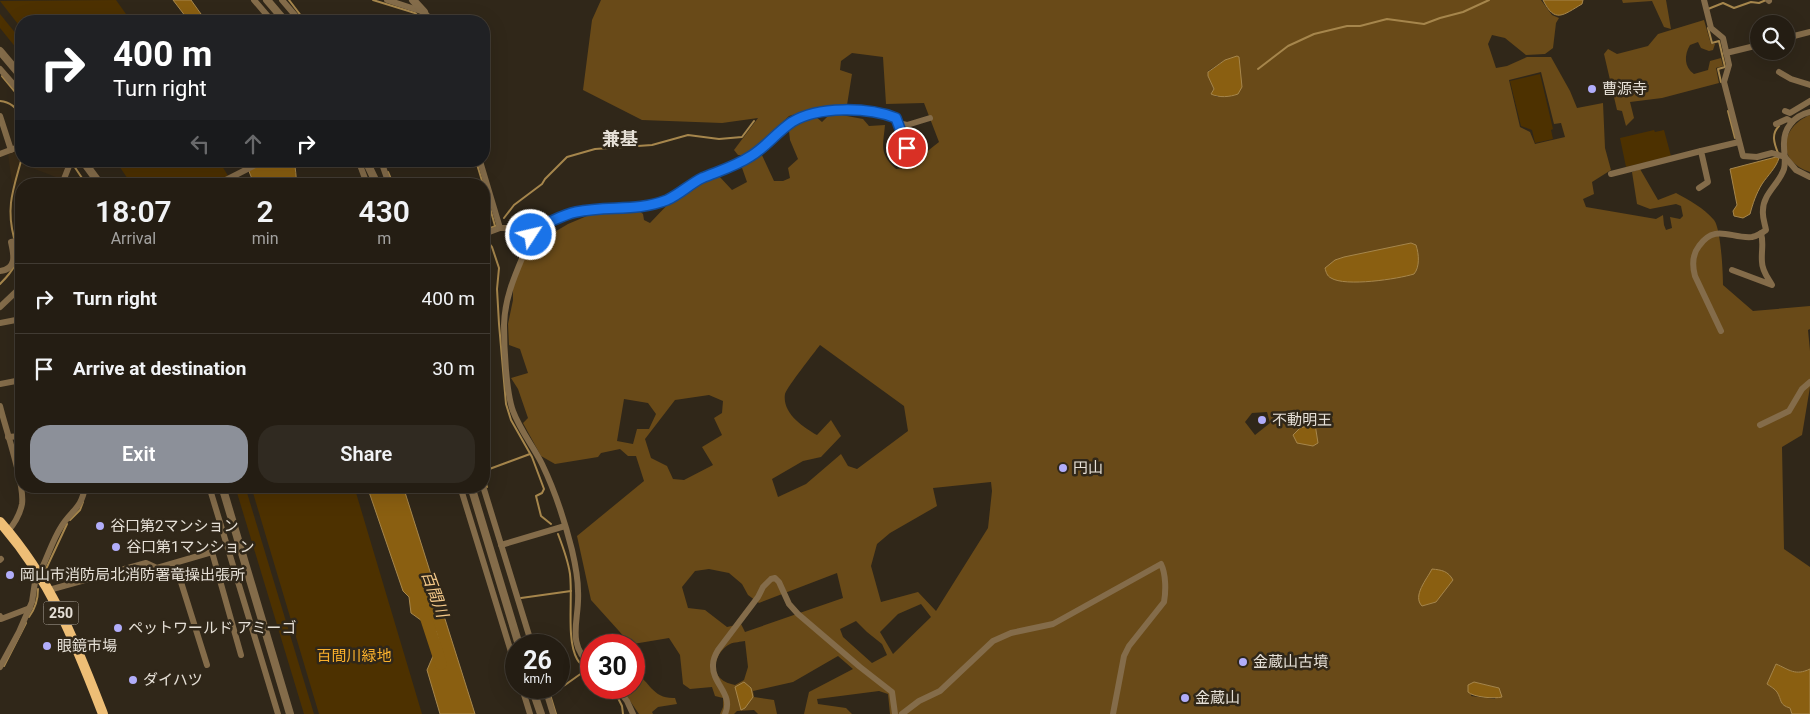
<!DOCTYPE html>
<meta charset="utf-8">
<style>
:root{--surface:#241d13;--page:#302a21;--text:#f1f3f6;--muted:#a3a2a0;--line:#413b33;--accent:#8c9099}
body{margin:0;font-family:Roboto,"Noto Sans JP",sans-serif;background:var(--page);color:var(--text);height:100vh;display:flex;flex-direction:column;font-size:19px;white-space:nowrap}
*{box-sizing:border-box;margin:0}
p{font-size:16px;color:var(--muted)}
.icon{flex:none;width:28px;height:28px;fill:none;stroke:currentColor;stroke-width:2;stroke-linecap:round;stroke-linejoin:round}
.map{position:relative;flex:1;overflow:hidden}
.drawer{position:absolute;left:15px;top:178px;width:475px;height:315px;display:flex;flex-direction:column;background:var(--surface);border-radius:20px;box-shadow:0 5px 20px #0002,0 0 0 1px var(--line)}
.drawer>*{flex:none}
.hud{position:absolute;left:15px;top:15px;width:475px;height:152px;border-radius:20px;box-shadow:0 5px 20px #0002,0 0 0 1px var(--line);background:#202124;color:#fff;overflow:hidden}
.controls{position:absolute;left:1750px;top:15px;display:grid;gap:10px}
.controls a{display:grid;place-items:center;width:45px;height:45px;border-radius:50%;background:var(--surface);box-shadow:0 5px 20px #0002,0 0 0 1px var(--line);font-size:25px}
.speed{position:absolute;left:505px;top:634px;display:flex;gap:10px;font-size:25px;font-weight:700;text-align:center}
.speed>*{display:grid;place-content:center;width:65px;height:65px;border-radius:50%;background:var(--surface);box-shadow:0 5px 20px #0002,0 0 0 1px var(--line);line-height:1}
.speed small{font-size:12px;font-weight:400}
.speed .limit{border:8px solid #d22;background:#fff;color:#111}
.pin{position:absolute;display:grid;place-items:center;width:42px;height:42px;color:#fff;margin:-21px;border:2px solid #fff;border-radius:50%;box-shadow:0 1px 5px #0007}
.me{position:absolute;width:55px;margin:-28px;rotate:55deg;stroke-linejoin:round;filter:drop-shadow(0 0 4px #0008)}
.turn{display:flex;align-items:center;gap:18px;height:105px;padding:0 15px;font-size:22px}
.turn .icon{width:65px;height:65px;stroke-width:2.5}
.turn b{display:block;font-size:35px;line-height:42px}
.lanes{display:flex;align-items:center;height:48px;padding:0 15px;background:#0003;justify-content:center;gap:25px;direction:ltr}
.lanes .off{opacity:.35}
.eta{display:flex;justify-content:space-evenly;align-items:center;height:85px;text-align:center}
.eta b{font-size:30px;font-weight:600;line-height:35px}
.primary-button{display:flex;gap:10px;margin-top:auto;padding:10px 15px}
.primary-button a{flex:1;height:58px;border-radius:20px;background:var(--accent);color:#fff;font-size:20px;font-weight:600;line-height:58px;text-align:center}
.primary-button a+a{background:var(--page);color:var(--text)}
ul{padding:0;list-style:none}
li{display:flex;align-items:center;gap:15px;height:70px;padding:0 15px;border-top:1px solid var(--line)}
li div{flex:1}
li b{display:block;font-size:19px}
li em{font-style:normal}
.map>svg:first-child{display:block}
.built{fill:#392b17}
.green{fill:#4d3100}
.forest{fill:#694a18;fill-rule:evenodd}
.water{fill:#8a5f11;stroke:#a6864c}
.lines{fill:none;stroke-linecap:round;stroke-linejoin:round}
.stream{stroke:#a6864c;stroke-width:2}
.river{stroke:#8a5f11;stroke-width:12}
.minor{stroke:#846c4a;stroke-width:6}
.tertiary{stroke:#846c4a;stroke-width:8}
.trunk{stroke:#eebe76;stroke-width:10}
.route-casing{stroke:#114b97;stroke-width:12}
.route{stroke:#1a73e8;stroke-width:9}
.poi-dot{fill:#b1adfa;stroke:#302719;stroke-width:2}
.labels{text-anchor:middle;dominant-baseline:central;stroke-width:5;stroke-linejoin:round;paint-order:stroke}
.shield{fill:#302719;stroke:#afa89e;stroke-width:1}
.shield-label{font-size:14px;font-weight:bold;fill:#e6e0d7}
.poi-label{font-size:15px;fill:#e6e0d7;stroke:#302719;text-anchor:start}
.park-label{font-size:15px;fill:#fab02c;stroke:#302719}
.water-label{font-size:16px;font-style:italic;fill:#f5c989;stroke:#302719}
.quarter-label{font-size:18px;font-weight:bold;fill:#e6e0d7;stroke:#302719}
</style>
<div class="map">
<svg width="1810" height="714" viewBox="0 0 1810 714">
<rect width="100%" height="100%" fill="#302719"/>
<polygon class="built" points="21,149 21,161 68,161 61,179 19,163 15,182 12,183 8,154"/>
<g class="green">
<polygon points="116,0 131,21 21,21 21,28 0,1"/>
<polygon points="0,14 21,40 21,54 0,28"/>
<polygon points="1540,74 1553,129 1551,130 1553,139 1535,143 1532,130 1521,126 1510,81"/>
<polygon points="1654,130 1655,132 1664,130 1671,156 1626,167 1620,138"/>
<polygon points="116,161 219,161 233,184 131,184"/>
<polygon points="235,486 245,486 314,714 304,714"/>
<polygon points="251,486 354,486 422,714 319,714"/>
</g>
<g class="forest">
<path d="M601 0H1541L1552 15 1559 18 1556 23 1553 48 1545 54 1526 55 1505 38 1492 35 1488 44 1496 68 1507 66 1527 57H1551L1570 91 1577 108 1603 103 1605 148 1611 170 1592 182 1594 194 1583 199 1586 207 1656 219 1663 215 1664 225 1666 230 1672 228 1670 217 1680 219 1683 216 1681 206 1676 204 1650 209 1637 204 1632 172 1640 169 1658 200 1676 193C1689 200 1704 208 1714 220 1721 229 1723 273 1723 285L1753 311 1810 306V329L1808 330 1810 351V387L1802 435 1782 447 1784 549 1810 567V669C1795 676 1790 670 1776 664L1767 684C1770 686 1775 689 1777 692 1782 700 1779 705 1790 708L1792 714H890L888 694 879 691 817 699 818 704 846 708 852 714H804L809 692 853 669 838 656 793 682 753 691 754 697 774 700 777 714H758L754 710 737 711 734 714H720L723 707V698L715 696 712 687 690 689 683 684 680 655 669 638 627 645H606L628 641 591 600 577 536 644 481 636 456H628L620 449 601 453 598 457 555 464 541 456 523 423 528 418 518 389 511 378 528 373 520 349 509 345 508 324 513 300V288L518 271 529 252 541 240 568 224 594 213 638 210 643 214 644 220 650 223 672 200 718 175 732 190 747 182 741 165 761 153 774 181H783L790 178 788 168 798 159 790 140 789 131 795 126 815 116 822 122 831 113 863 119 869 126 885 125C883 147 879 153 896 169L906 168 939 142 924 103 886 104 883 57 852 53 841 61 840 70 852 74 847 105 817 108 789 116 749 155H738L734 150 758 118 722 123 642 120 583 90 592 20ZM1225 60 1232 96 1217 97 1211 94 1214 89 1208 76V71ZM1541 72 1554 124 1561 123 1565 137 1535 144 1530 132 1520 127 1509 80ZM1411 243 1399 277 1378 280 1373 252ZM820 345 904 406 908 431 857 469 848 466 841 454 806 484 778 497 772 479 803 461 821 457 841 436 831 420 817 435C803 427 782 413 785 394 787 387 814 353 820 345ZM709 395 723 401 722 413 714 418 722 435 702 447 713 465 684 480 673 479 667 466 651 458 645 439 675 400ZM624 399 648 403 656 414 649 429H637L633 444 617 441ZM1267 412 1270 423 1255 435 1245 422 1252 413ZM991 482 992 491 988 528 936 611 918 592 881 602 871 566 877 544 890 533 937 506 933 488ZM709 569 729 573 742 584 748 595 759 603 837 573 843 598 745 632 741 624 727 627 705 610 688 608 682 587 695 571ZM1424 586 1446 587 1436 602 1422 606 1421 590ZM921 604 931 617 893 654 880 632 898 614ZM856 621 867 632 882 644 887 655 872 663 843 637 840 629ZM745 641 748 667 744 680 735 685C730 684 724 682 720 678 710 668 718 650 730 644 734 642 741 642 745 641ZM1474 682 1499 688 1495 699 1471 696Z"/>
<polygon points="1622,0 1666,0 1671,29 1664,27 1652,1 1623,3"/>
<path d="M1704 20 1711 44H1715L1713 50 1709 51 1701 48 1698 42 1690 45C1684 55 1684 67 1694 74L1708 70 1710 61 1721 58 1723 66 1716 68 1719 83 1662 98 1630 102 1634 118 1626 126 1622 111 1617 110 1604 54 1608 49 1617 54 1648 46 1658 34Z"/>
<path d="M1810 115V172C1807 171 1802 169 1799 167 1775 151 1787 124 1810 115Z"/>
<path d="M634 672C651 682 652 699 675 698L677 704 658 707 652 712 653 714H639L621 688H634Z"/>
</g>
<g class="water">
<polygon points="173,0 191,0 206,21 189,21"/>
<path d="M1543 0H1583L1582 4C1563 15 1555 24 1543 0Z"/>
<path d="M1237 56 1239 57 1242 87 1238 94C1230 97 1219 98 1211 94L1214 89 1208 76V72L1225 60Z"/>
<path d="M1776 157 1779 158C1776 168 1768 175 1762 184 1756 194 1753 203 1750 214L1743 218 1734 216 1733 211 1737 205 1730 169Z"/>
<path d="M245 161H294C295 165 297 180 296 184H254Z"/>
<path d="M1411 243 1416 245C1419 254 1420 267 1414 274 1398 279 1345 287 1331 278 1327 276 1326 272 1325 268L1335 260 1344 257Z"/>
<polygon points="1315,424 1318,443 1313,446 1297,443 1293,435 1300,428"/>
<polygon points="367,486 403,486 475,714 440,714 427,670 439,642 436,631 411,613 409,597 403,591"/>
<path d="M1432 569C1442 570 1448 571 1453 580L1436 602 1422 606C1412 596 1427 579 1432 569Z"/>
<path d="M1776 664C1790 670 1795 676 1810 669V714H1792L1790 708C1779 705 1782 700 1777 692 1775 689 1770 686 1767 684Z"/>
<polygon points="744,682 751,688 753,697 745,708 741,710 735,687"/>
<path d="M1474 682 1499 688 1502 697C1494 699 1473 697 1468 692V685Z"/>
</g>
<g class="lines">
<g class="stream">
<polyline points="289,0 305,21"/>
<polyline points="373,0 415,13 424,21"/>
<polyline points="1708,9 1723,3 1734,8 1751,2 1759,3 1766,0"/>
<polyline points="1708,28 1712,43 1719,41 1725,67 1718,69 1721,82"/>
<polyline points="1258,69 1288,46 1314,34 1347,26 1360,26 1387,19 1424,24 1440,18 1463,12 1489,0"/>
<polyline points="2,76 21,99"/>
<path d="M0 101C11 102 17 108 21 117"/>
<polyline points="1728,111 1735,138"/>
<path d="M1778 153C1774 143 1771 134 1779 126"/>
<polyline points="476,161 483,184"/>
<polyline points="72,163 86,184"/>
<polyline points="388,172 393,184"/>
<polyline points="484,186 495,226"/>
<polyline points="504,218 514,205 542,184 545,179 567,157 595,149 652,145 688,135 719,139 742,137 754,121"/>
<polyline points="484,230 496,226"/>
<path d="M14 238C6 207 13 190 21 161"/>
<polyline points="484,240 486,239 492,247 499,268 497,289 499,324 506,404 511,420 532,457 544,489 542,493 536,496 541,516 551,524"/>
<path d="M0 284C13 271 20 262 15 243"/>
<polyline points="484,471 530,454"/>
<polyline points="484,478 487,487"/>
<polyline points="70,520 80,510 83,502"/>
<path d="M558 534C563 547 568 560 570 574 573 598 566 639 577 659 580 665 586 668 591 671"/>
<polyline points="46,569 67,524"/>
<polyline points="521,598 571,591"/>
<path d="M29 617C35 609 38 598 38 589"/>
<polyline points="4,666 26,623"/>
<polyline points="559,687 565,685 579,675 582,673 582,665"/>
<polyline points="548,688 556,714"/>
<polyline points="613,688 622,706 623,714"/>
<polyline points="549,689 555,688"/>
</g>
<polyline class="river" points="424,612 441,664"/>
<g class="minor">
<polyline points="254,0 272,21"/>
<polyline points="282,0 300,21"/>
<polyline points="387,0 424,12 432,21"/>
<polyline points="1704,0 1711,28 1723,38 1729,65 1724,82 1743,156 1757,157 1772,153 1785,157 1796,170 1810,177"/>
<polyline points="1768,0 1769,1"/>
<polyline points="1786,38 1810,32"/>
<polyline points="1726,53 1759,45"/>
<polyline points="0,69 21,93"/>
<polyline points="1779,72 1791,79 1810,85"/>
<polyline points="1785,111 1790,113 1810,101"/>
<polyline points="0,116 11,150"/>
<polyline points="898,123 907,125 930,118"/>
<polyline points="1776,124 1787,119 1792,122"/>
<polyline points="0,154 21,146"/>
<polyline points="361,161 360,165 367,184"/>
<polyline points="381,161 389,184"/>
<polyline points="480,161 500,228"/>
<polyline points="1611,174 1701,151"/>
<polyline points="62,184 71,161"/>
<polyline points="218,184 263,161"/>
<polyline points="1699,188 1708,182 1701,151 1739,142"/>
<path d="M534 228C523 261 505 288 504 325 504 346 506 392 513 411 520 430 533 446 542 464 555 491 565 522 572 550 575 563 578 578 578 591 580 620 565 643 591 665"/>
<polyline points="484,234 500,228 527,228 540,226 576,212 600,209 640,208 663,201 681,193 701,179 752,156 793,122 816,112 826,110 853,110 879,112 896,118 910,156 908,161"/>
<path d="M1732 270 1772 285C1768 278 1762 271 1762 262 1761 252 1764 243 1761 233"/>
<path d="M0 271C17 269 14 255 11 242L21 240"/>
<polyline points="0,307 21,287"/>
<polyline points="0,323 21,319"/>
<path d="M1721 331 1695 276C1692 265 1692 255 1699 246 1715 223 1731 239 1752 237 1757 236 1762 233 1766 230 1765 224 1762 217 1763 210 1763 194 1779 184 1784 169 1786 161 1784 154 1784 146 1783 128 1794 116 1810 112"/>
<polyline points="0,384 21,380"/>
<path d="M0 406C5 427 25 485 22 504 20 514 15 523 8 531"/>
<polyline points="1760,425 1789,411 1802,389 1810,382"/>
<polyline points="8,437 21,436"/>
<polyline points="209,486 278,714"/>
<polyline points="460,486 516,668"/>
<polyline points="483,486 532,645"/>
<polyline points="501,545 565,526"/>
<polyline points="0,560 1,559"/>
<polyline points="175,563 207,665"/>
<path d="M39 574C47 559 52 541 61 527 71 510 82 509 85 486"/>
<polyline points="49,590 146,563 157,568 212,552 241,655"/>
<polyline points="0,616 1,619 30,608"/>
<polyline points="0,667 19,632 32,602 35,582 42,578"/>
<polyline points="522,688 530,714"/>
<polyline points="545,688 553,714"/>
<polyline points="617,688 627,701 633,714"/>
<path d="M725 714C734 694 712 684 713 665 713 660 715 655 718 650L758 597 763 587 771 579 775 578 779 582 789 604 798 614 860 667 892 692 895 714"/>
<path d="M902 714 919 701 940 691 993 641 1011 633 1053 624 1161 564C1166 574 1166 591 1164 602L1129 646 1124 656 1113 714"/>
</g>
<g class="tertiary">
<polyline points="267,0 285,21"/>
<polyline points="413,0 424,12"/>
<polyline points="0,51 21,76"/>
<polyline points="83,161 100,184"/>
<polyline points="366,161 377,184"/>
<polyline points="222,486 290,714"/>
<polyline points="471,486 519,645"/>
<polyline points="532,688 541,714"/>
</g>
<path class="trunk" d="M0 522C52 581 75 642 103 714"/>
</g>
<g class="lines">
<defs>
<path id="route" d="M531 235 534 228C548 224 561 215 576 212 608 205 636 212 667 200 680 194 690 184 702 178 719 171 736 166 751 156 766 147 777 132 792 122 818 106 868 107 896 118L907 148"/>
</defs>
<use href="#route" class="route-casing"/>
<use href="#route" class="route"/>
</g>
<g class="poi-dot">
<circle cx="1592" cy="89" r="5"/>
<circle cx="1262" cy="420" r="5"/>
<circle cx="1063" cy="468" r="5"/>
<circle cx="100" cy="526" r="5"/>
<circle cx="116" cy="547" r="5"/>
<circle cx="10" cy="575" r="5"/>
<circle cx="118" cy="628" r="5"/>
<circle cx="47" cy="646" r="5"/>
<circle cx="1243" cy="662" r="5"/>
<circle cx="133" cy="680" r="5"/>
<circle cx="1185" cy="698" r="5"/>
</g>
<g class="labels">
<rect class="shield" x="43.5" y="601.5" width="35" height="23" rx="4"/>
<g class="shield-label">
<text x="61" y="613">250</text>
</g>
<g class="poi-label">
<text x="1602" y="89">曹源寺</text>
<text x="1272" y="420">不動明王</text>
<text x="1073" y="468">円山</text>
<text x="110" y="526">谷口第2マンション</text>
<text x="126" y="547">谷口第1マンション</text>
<text x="20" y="575">岡山市消防局北消防署竜操出張所</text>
<text x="128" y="628">ペットワールド アミーゴ</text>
<text x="57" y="646">眼鏡市場</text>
<text x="1253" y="662">金蔵山古墳</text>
<text x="143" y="680">ダイハツ</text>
<text x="1195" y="698">金蔵山</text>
</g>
<g class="park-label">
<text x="354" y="656">百間川緑地</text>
</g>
<g class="water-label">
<text transform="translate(435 594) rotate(70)">百間川</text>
</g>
<g class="quarter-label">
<text x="620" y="138">兼基</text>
</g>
</g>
</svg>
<div class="controls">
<a><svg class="icon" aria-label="search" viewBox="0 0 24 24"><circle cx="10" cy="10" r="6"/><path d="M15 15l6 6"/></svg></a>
</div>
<div class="speed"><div>26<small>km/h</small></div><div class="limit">30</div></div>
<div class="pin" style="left:907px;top:148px;background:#d93025"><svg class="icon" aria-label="arrive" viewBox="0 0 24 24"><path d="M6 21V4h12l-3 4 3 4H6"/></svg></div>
<svg class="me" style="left:531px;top:235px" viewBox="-20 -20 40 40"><circle r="17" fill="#1a73e8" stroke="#fff" stroke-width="3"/><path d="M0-11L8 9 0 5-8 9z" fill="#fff"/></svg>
<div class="hud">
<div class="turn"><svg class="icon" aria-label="right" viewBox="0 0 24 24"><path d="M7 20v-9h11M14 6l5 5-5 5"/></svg><div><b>400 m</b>Turn right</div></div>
<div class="lanes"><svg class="icon off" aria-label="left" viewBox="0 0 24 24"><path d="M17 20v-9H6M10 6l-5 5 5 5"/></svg><svg class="icon off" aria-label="ahead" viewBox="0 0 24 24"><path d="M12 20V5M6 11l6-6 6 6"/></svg><svg class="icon" aria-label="right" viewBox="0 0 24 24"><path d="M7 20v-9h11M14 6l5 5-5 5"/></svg></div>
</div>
<section class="drawer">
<div class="eta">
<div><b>18:07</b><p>Arrival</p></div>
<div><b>2</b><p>min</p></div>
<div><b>430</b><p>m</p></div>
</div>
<ul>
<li><svg class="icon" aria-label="right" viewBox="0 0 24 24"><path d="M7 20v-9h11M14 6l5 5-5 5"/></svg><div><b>Turn right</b></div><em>400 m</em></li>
<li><svg class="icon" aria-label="arrive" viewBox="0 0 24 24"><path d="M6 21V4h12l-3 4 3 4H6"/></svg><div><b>Arrive at destination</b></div><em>30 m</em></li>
</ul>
<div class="primary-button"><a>Exit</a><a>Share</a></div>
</section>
</div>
